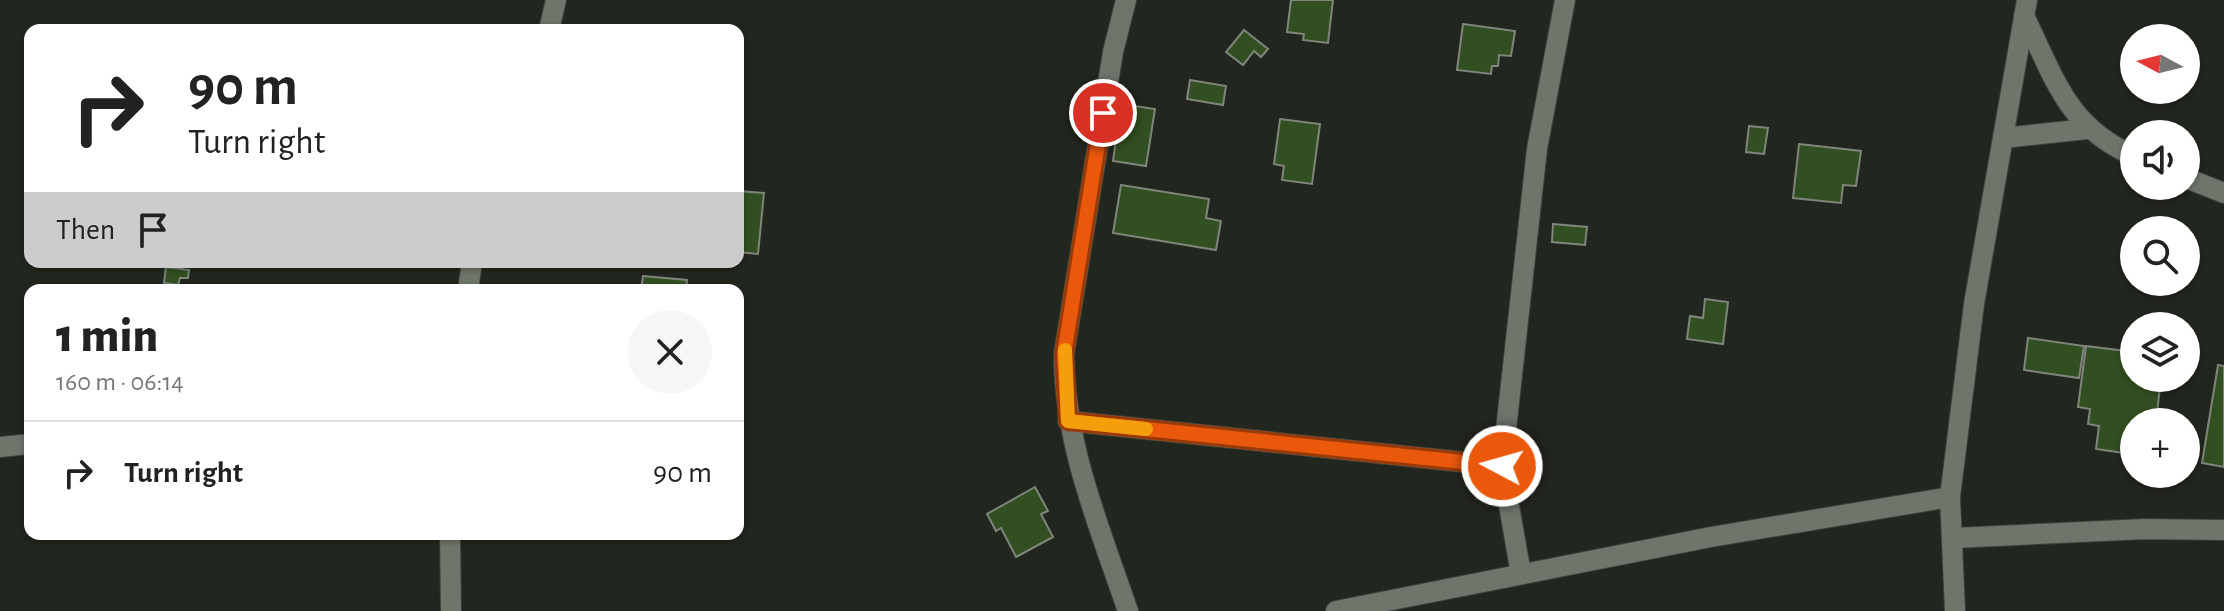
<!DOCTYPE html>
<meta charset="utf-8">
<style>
:root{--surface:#fff;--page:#f6f6f6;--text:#222;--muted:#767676;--line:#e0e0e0}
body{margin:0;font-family:"Alegreya Sans",sans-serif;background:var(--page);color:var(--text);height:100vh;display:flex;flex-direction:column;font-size:30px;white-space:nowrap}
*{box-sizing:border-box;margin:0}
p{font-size:26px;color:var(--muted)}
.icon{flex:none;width:44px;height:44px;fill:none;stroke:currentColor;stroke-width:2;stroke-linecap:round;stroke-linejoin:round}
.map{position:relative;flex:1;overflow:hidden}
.panel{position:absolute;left:24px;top:284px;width:720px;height:256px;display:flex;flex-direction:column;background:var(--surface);border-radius:16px;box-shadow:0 2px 6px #0004}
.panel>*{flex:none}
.guide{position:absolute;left:24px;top:24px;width:720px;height:244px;border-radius:16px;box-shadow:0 2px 6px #0004;background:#fff;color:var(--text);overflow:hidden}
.needle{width:52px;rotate:277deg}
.controls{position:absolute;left:2120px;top:24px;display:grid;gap:16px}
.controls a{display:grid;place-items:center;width:80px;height:80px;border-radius:50%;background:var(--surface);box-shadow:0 2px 6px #0004;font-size:40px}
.pin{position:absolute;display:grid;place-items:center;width:68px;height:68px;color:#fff;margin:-34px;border:4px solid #fff;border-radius:50%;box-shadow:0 2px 8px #0007}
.me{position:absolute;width:88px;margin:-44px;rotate:276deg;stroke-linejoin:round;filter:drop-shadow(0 0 6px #0008)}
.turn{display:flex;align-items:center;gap:28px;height:168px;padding:0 32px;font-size:36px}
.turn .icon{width:104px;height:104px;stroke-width:2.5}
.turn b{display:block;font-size:56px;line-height:68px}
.then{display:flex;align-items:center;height:76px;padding:0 32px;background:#0003;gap:16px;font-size:30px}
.round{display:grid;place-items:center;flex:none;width:84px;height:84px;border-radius:42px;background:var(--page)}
.summary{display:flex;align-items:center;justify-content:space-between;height:136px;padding:0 32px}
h1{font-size:48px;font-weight:800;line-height:60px}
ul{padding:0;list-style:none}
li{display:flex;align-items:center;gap:24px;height:104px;padding:0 32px;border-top:2px solid var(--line)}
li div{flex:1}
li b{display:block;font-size:30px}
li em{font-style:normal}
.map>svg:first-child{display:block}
.building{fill:#324f21;stroke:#7f857b;stroke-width:2}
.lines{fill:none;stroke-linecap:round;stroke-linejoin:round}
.minor-casing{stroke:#3b4039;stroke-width:22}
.minor{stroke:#6e756b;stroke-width:20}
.route-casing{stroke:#983908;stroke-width:20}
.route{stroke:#ea580c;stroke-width:14}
.slow{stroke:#f59e0b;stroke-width:14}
</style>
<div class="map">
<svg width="2224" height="611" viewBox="0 0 2224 611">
<rect width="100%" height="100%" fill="#21261e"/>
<g class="building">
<polygon points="1291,0 1333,0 1328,43 1303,40 1304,34 1287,32"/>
<polygon points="1463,24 1515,31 1511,56 1499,55 1498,66 1492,66 1491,74 1457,70"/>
<polygon points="1244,30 1268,49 1261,57 1254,51 1243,65 1226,52"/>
<polygon points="1190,80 1226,86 1223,105 1187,99"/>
<polygon points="1121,104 1155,109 1146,166 1113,161"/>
<polygon points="1280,119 1320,124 1312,184 1282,180 1284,166 1274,164"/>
<polygon points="1749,126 1768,128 1764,154 1746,152"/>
<polygon points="1799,144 1861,151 1856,186 1843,185 1841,203 1793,198"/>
<polygon points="1121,185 1209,199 1206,218 1221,221 1216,250 1113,233"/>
<polygon points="738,191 764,193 758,254 738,252"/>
<polygon points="1553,224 1587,227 1585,245 1552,242"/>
<polygon points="166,267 189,270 188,278 180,278 178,285 164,283"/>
<polygon points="643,276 687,280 686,290 641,290"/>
<polygon points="1705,299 1728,302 1723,344 1687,339 1690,316 1703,318"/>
<polygon points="2028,338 2084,346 2079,378 2024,370"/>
<polygon points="2086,346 2134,352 2134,378 2161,378 2156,422 2134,422 2131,454 2096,449 2099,426 2088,424 2090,409 2078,407"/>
<polygon points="2218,365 2224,366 2224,467 2202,463"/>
<polygon points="1035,487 1048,511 1041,514 1053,537 1016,557 1001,528 996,531 987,514"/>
</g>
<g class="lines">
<defs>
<g id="minor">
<path d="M1126 0 1113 52 1064 354C1064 444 1099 526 1128 611"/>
<path d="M2024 16C2055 78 2066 126 2134 156"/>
<polyline points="549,30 556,0"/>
<polyline points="2003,138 2087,129"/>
<polyline points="2186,178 2224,193"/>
<polyline points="468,290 472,262"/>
<polyline points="1068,421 1502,466"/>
<polyline points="0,447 30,444"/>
<polyline points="450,534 451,611"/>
<polyline points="1954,538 2145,529 2224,530"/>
<polyline points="1521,574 1502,466 1537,149 1565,0"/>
<polyline points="1336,611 1711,537 1950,497"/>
<polyline points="1955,611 1950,497 1974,304 2027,0"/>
</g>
</defs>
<use href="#minor" class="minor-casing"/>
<use href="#minor" class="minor"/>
</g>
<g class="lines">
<defs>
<polyline id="route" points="1103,113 1064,354 1068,421 1502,466"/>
</defs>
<use href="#route" class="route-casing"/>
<use href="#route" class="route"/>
<polyline class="slow" points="1065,350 1068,421 1146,429"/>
</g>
</svg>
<div class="controls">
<a><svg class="needle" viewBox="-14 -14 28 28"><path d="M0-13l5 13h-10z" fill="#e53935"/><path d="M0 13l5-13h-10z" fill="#767676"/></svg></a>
<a><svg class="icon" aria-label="sound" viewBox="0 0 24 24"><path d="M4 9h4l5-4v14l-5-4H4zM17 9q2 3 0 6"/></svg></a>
<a><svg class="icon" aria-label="search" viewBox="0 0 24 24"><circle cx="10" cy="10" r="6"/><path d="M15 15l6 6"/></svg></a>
<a><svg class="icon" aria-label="layers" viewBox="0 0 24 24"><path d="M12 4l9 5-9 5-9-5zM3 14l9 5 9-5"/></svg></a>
<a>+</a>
</div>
<div class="pin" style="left:1103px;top:113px;background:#d93025"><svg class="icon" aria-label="arrive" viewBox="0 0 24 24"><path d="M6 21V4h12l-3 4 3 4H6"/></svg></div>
<svg class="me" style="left:1502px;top:466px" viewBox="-20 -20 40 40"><circle r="17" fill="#ea580c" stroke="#fff" stroke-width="3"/><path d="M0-11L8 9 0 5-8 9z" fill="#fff"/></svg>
<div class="guide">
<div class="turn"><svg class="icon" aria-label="right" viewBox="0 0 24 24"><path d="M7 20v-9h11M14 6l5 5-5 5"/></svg><div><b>90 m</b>Turn right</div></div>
<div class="then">Then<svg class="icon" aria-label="arrive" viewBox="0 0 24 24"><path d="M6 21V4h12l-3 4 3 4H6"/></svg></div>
</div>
<section class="panel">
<div class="summary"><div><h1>1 min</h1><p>160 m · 06:14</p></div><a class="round"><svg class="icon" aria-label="close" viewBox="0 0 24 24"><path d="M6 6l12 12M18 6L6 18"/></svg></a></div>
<ul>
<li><svg class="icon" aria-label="right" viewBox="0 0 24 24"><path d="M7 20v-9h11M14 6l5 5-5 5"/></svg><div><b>Turn right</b></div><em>90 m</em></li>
</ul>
</section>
</div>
